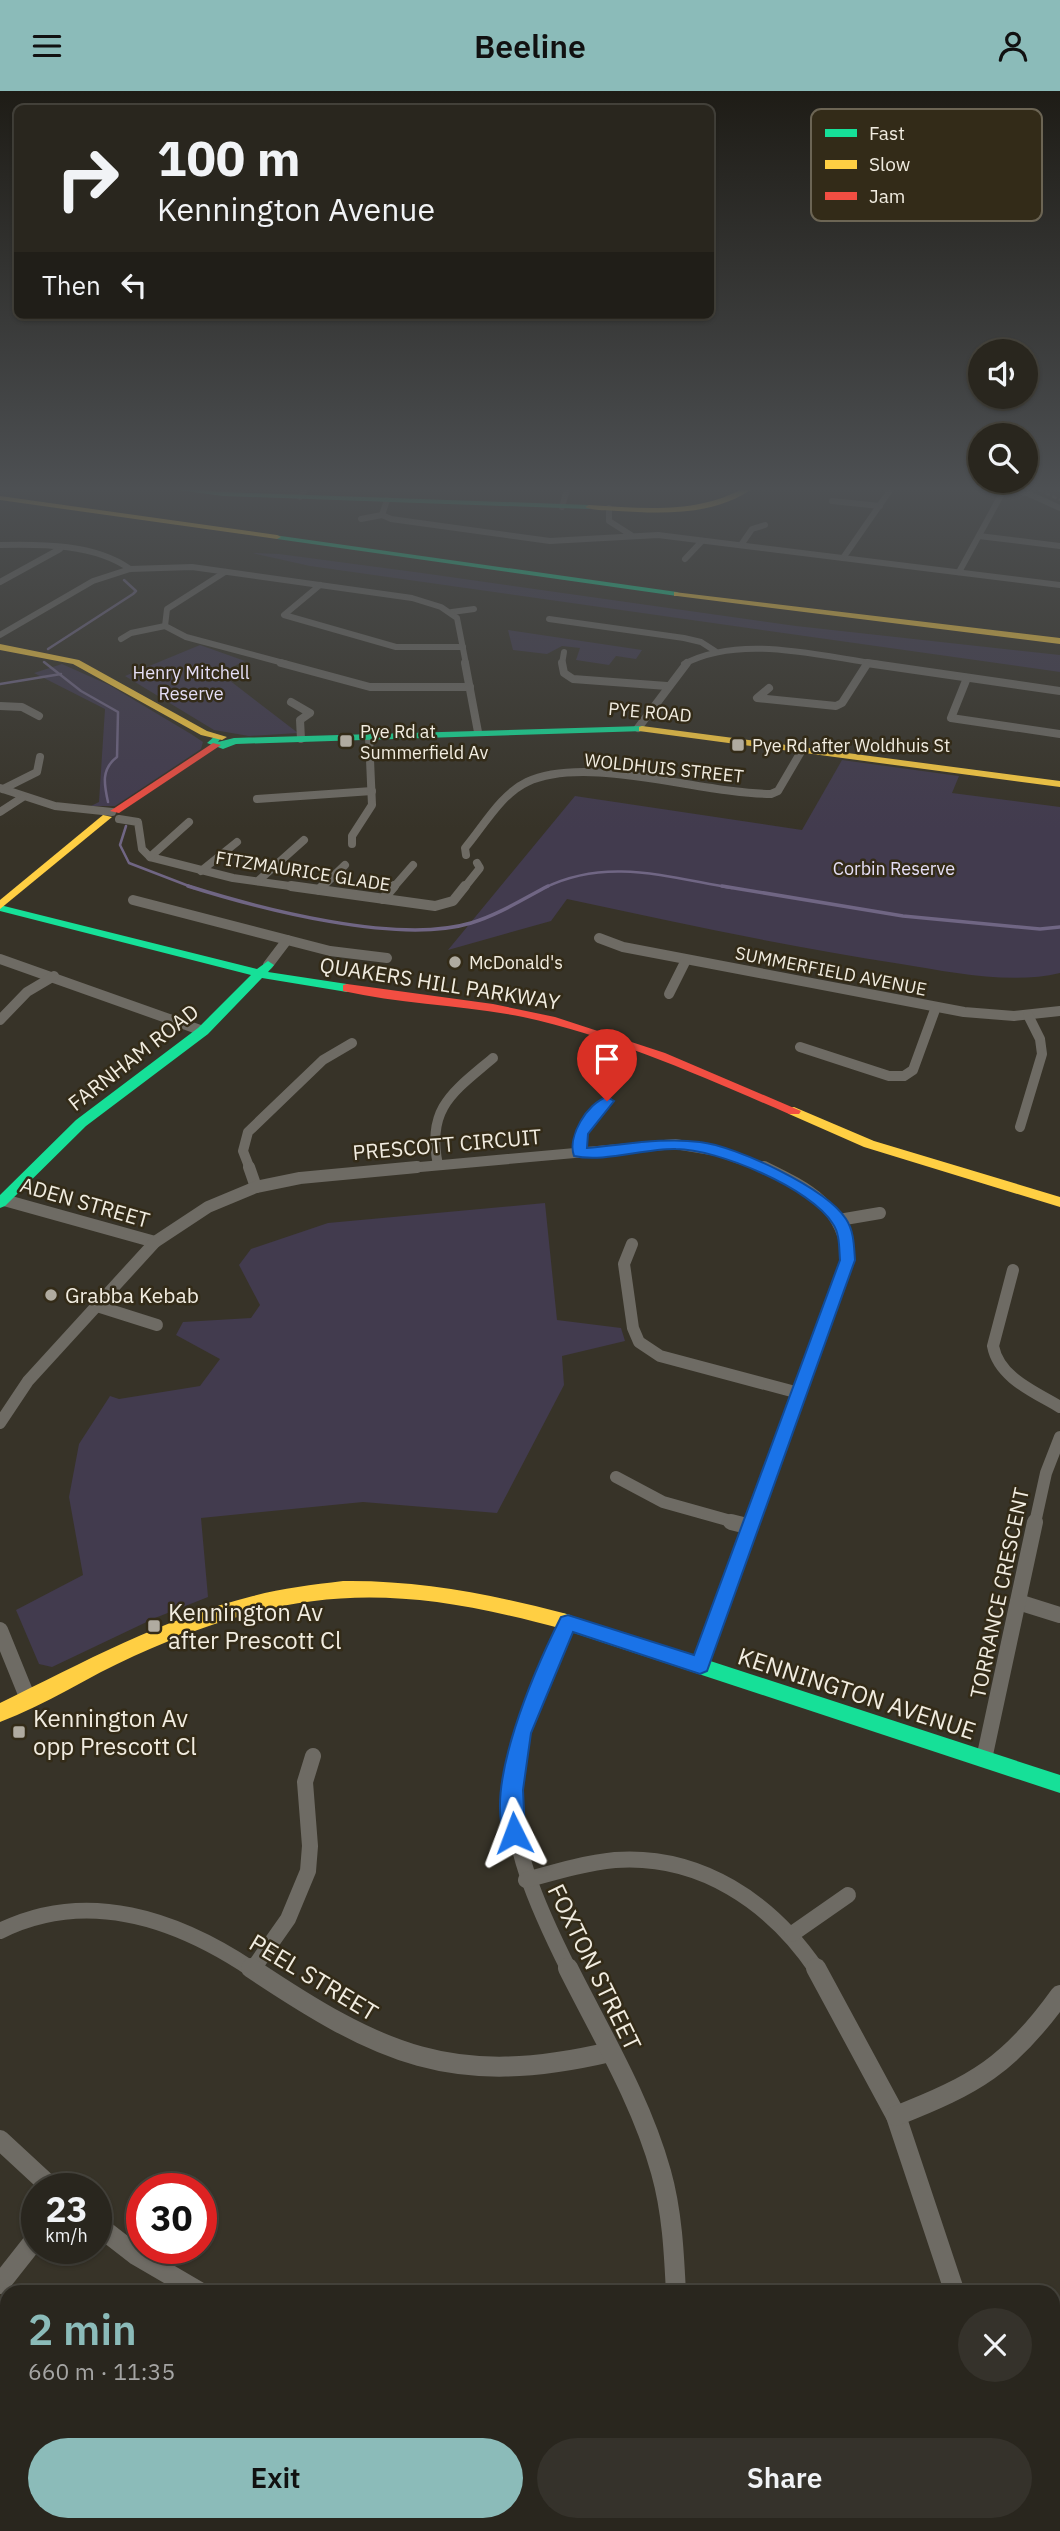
<!DOCTYPE html>
<meta charset="utf-8">
<style>
:root{--surface:#29261e;--page:#35322b;--text:#f1f3f6;--muted:#a5a5a4;--line:#45433c;--accent:#8bbbb9}
body{margin:0;font-family:"IBM Plex Sans",sans-serif;background:var(--page);color:var(--text);height:100vh;display:flex;flex-direction:column;font-size:26px;white-space:nowrap}
*{box-sizing:border-box;margin:0}
p{font-size:23px;color:var(--muted)}
.icon{flex:none;width:38px;height:38px;fill:none;stroke:currentColor;stroke-width:2;stroke-linecap:round;stroke-linejoin:round}
.map{position:relative;flex:1;overflow:hidden}
.sheet{position:absolute;left:0px;top:2194px;width:1060px;height:247px;display:flex;flex-direction:column;background:var(--surface);border-radius:21px 21px 0 0;box-shadow:0 2px 5px #0004,0 0 0 2px var(--line)}
.sheet>*{flex:none}
.banner{position:absolute;left:14px;top:14px;width:700px;height:214px;border-radius:10px;box-shadow:0 2px 5px #0004,0 0 0 2px var(--line);background:#29261e;color:var(--text);overflow:hidden}
.tools{position:absolute;left:968px;top:248px;display:grid;gap:14px}
.tools a{display:grid;place-items:center;width:70px;height:70px;border-radius:50%;background:var(--surface);box-shadow:0 2px 5px #0004,0 0 0 2px var(--line);font-size:35px}
.speed{position:absolute;left:21px;top:2082px;display:flex;gap:14px;font-size:35px;font-weight:700;text-align:center}
.speed>*{display:grid;place-content:center;width:91px;height:91px;border-radius:50%;background:var(--surface);box-shadow:0 2px 5px #0004,0 0 0 2px var(--line);line-height:1}
.speed small{font-size:18px;font-weight:400}
.speed .limit{border:10px solid #d22;background:#fff;color:#111}
.pin{position:absolute;display:grid;place-items:center;width:60px;height:60px;color:#fff;margin:-72px -30px;border-radius:50% 50% 50% 0;rotate:-45deg;box-shadow:0 0 7px #0007}
.pin .icon{rotate:45deg}
.me{position:absolute;width:77px;margin:-38px;rotate:357deg;stroke-linejoin:round;filter:drop-shadow(0 0 5px #0008)}
.turn{display:flex;align-items:center;gap:24px;height:147px;padding:0 28px;font-size:32px}
.turn .icon{width:91px;height:91px;stroke-width:2.5}
.turn b{display:block;font-size:49px;line-height:60px}
.then{display:flex;align-items:center;height:66px;padding:0 28px;background:#0003;gap:14px;font-size:26px}
.round{display:grid;place-items:center;flex:none;width:74px;height:74px;border-radius:37px;background:var(--page)}
.headline{display:flex;align-items:center;justify-content:space-between;height:119px;padding:0 28px}
h1{font-size:42px;font-weight:600;line-height:52px;color:var(--accent)}
.button{display:flex;gap:14px;margin-top:auto;padding:14px 28px}
.button a{flex:1;height:80px;border-radius:42px;background:var(--accent);color:#111;font-size:28px;font-weight:600;line-height:80px;text-align:center}
.button a+a{background:var(--page);color:var(--text)}
header{display:flex;justify-content:space-between;align-items:center;height:91px;padding:0 28px;background:var(--accent);color:#111;font-size:32px;font-weight:600}
.map>svg:first-child{display:block}
.green{fill:#423b4e}
.lines{fill:none;stroke-linecap:round;stroke-linejoin:round}
.stream-far2{stroke:#706684;stroke-width:2.5}
.stream-far1{stroke:#706684;stroke-width:3.5}
.stream{stroke:#706684;stroke-width:7}
.street-far5{stroke:#6e6b64;stroke-width:6}
.street-far4{stroke:#6e6b64;stroke-width:8}
.street-far3{stroke:#6e6b64;stroke-width:10}
.street-far2{stroke:#6e6b64;stroke-width:12}
.street-far1{stroke:#6e6b64;stroke-width:16}
.street{stroke:#6e6b64;stroke-width:20}
.fast{fill:#16e098;fill-rule:evenodd}
.slow{fill:#ffcf43;fill-rule:evenodd}
.jam{fill:#f24e42;fill-rule:evenodd}
.rail{stroke:#6b6960;stroke-width:2.5;stroke-dasharray:5 2.5;stroke-linecap:butt}
.route{fill:#1a73e8;stroke:#114b97;stroke-width:2}
.poi-dot{fill:#b0aba0;stroke:#332b18;stroke-width:2.5}
.labels{text-anchor:middle;dominant-baseline:central;stroke-width:5;stroke-linejoin:round;paint-order:stroke}
.far-park-label{font-size:18px;fill:#e5def6;stroke:#332b18}
.far-street-label{font-size:18px;fill:#f1ece0;stroke:#332b18}
.far-poi-label{font-size:18px;fill:#f1ece0;stroke:#332b18;text-anchor:start}
.street-label{font-size:21px;fill:#f1ece0;stroke:#332b18}
.poi-label{font-size:21px;fill:#f1ece0;stroke:#332b18;text-anchor:start}
.near-poi-label{font-size:24px;fill:#f1ece0;stroke:#332b18;text-anchor:start}
.near-street-label{font-size:24px;fill:#f1ece0;stroke:#332b18}
.key{fill:#332b18;stroke:#6c6554;stroke-width:2}
.key-label{font-size:19px;fill:#f1ece0}
</style>
<header><svg class="icon" aria-label="menu" viewBox="0 0 24 24"><path d="M4 6h16M4 12h16M4 18h16"/></svg>Beeline<svg class="icon" aria-label="person" viewBox="0 0 24 24"><circle cx="12" cy="8" r="4"/><path d="M4 21q1-7 8-7t8 7"/></svg></header>
<div class="map">
<svg width="1060" height="2440" viewBox="0 0 1060 2440">
<rect width="100%" height="100%" fill="#373328"/>
<g class="green">
<polygon points="252,462 279,463 422,482 796,535 1060,564 1060,581 310,475"/>
<polygon points="508,539 642,559 636,568 616,565 609,574 576,569 580,557 562,555 547,563 513,559"/>
<polygon points="200,554 245,570 220,582 298,642 249,645 214,639 125,585"/>
<polygon points="62,573 109,594 191,643 203,651 201,658 115,715 91,715 99,711 105,618 34,582"/>
<path d="M842 669 959 685 952 702 1060 716V882C1010 894 951 881 901 873 789 856 678 832 567 808L551 830 448 859 575 705 802 739Z"/>
<polygon points="545,1112 557,1229 621,1237 625,1250 562,1265 564,1294 497,1422 363,1411 201,1427 208,1506 155,1527 52,1576 39,1573 16,1519 83,1484 69,1406 79,1353 110,1305 119,1308 200,1295 220,1268 176,1244 183,1231 251,1227 260,1214 239,1174 251,1158 328,1132"/>
<rect x="249" y="2434" width="435" height="6"/>
</g>
<g class="lines">
<g class="stream-far2">
<polyline points="48,558 133,503 136,500 124,489"/>
<path d="M44 571 81 600 118 621 117 666C101 678 104 693 108 711"/>
<polyline points="0,593 61,583"/>
<polyline points="126,735 120,754 129,772 194,797"/>
<path d="M544 797C607 766 666 786 732 797"/>
</g>
<g class="stream-far1">
<path d="M188 795C261 818 398 854 471 832 498 824 523 808 548 795"/>
<polyline points="722,795 903,825 1040,838 1060,836"/>
</g>
<polyline class="stream" points="528,2434 534,2440"/>
<g class="street-far5">
<polyline points="1005,398 1027,402 1060,417"/>
<polyline points="300,406 308,395"/>
<polyline points="387,409 382,424 391,428 550,450 658,444 1060,494"/>
<polyline points="832,410 880,415"/>
<polyline points="562,416 568,395"/>
<polyline points="609,417 609,430 631,444"/>
<polyline points="361,428 382,424"/>
<polyline points="979,445 1060,455"/>
<path d="M0 454C42 453 95 453 130 478"/>
<polyline points="741,454 752,438 765,434"/>
<polyline points="843,467 893,395"/>
<polyline points="685,468 702,450"/>
<polyline points="225,481 167,518 165,535 186,546 287,573"/>
<polyline points="959,481 1006,395"/>
<polyline points="0,491 60,458"/>
<polyline points="320,494 284,524 396,556 463,556"/>
<polyline points="452,521 474,518"/>
<polyline points="549,528 684,547 701,551 715,560"/>
<polyline points="0,544 93,490 130,478 192,476 412,507 441,516 457,527 466,573"/>
<polyline points="121,548 131,542 165,535"/>
<polyline points="562,573 564,561"/>
<path d="M684 573C741 543 818 565 879 573"/>
</g>
<g class="street-far4">
<polyline points="281,572 370,596 470,596"/>
<polyline points="465,572 478,641"/>
<polyline points="562,572 564,582 573,588 667,595"/>
<polyline points="867,572 1060,600"/>
<polyline points="967,587 951,627 1060,643"/>
<polyline points="769,597 757,607 836,615 842,612 867,573"/>
<polyline points="291,611 310,622 300,629 301,648"/>
<polyline points="0,615 22,616 39,625"/>
<polyline points="638,637 687,572"/>
<polyline points="0,697 55,715 112,721"/>
<polyline points="3,698 37,681 40,666"/>
<polyline points="257,708 372,700"/>
<polyline points="0,721 23,706"/>
<polyline points="119,728 138,731 142,758 150,766 233,787 304,797"/>
<polyline points="352,753 352,745 372,714 369,646"/>
<path d="M466 764 465 757C483 736 501 703 527 691 587 663 702 703 771 703L778 700 802 659"/>
<polyline points="150,766 189,731"/>
<polyline points="201,780 237,751"/>
<polyline points="258,790 304,749"/>
<polyline points="321,797 345,774"/>
<polyline points="393,797 413,774"/>
<polyline points="464,797 480,777 477,772"/>
</g>
<g class="street-far3">
<polyline points="291,795 435,815 453,810 465,795"/>
<polyline points="319,799 323,795"/>
<polyline points="383,808 394,795"/>
<polyline points="133,809 330,860 387,867"/>
<polyline points="599,847 623,856 964,921 1014,925 1060,920"/>
<polyline points="0,868 203,940"/>
<polyline points="268,874 287,849"/>
<polyline points="669,903 686,869"/>
<polyline points="0,929 27,901 54,885"/>
<polyline points="800,956 889,985 904,985 913,979 936,916"/>
<polyline points="1020,1036 1042,963 1040,948 1028,924"/>
<polyline points="579,1062 583,1040 607,1010"/>
<path d="M438 1074C426 1017 453 1001 493 967"/>
<polyline points="250,1078 243,1060 248,1041 323,969 352,952"/>
<polyline points="398,1078 675,1053 717,1060 768,1078"/>
</g>
<g class="street-far2">
<polyline points="249,1076 256,1096"/>
<polyline points="4,1109 155,1151"/>
<polyline points="839,1129 880,1122"/>
<polyline points="632,1153 624,1173 633,1237 639,1251 660,1265 799,1302"/>
<path d="M1013 1179 993 1255C999 1287 1035 1301 1060 1316"/>
<polyline points="97,1215 157,1234"/>
<polyline points="0,1332 28,1290 155,1151 208,1116 256,1096 300,1087 417,1076"/>
<polyline points="616,1386 663,1411 738,1432"/>
<path d="M752 1432 848 1169C844 1115 809 1098 764 1076"/>
<polyline points="1035,1432 1046,1382 1060,1346"/>
</g>
<g class="street-far1">
<polyline points="731,1431 751,1436"/>
<polyline points="1018,1511 1060,1524"/>
<path d="M568 1532C496 1683 494 1729 569 1879"/>
<polyline points="0,1539 28,1608"/>
<polyline points="700,1574 752,1431"/>
<polyline points="984,1668 1035,1431"/>
<path d="M526 1789C555 1781 585 1772 615 1769 700 1763 771 1811 817 1879"/>
<path d="M0 1840C87 1797 177 1828 253 1879"/>
<polyline points="792,1843 848,1804"/>
<polyline points="253,1878 288,1828 308,1780 310,1755 305,1691 313,1665"/>
</g>
<g class="street">
<path d="M251 1877C380 1963 452 1998 610 1961"/>
<path d="M568 1877C601 1943 641 2009 661 2081 672 2120 674 2161 676 2202"/>
<polyline points="816,1877 896,2025 955,2202"/>
<path d="M896 2025C975 1994 1010 1974 1060 1904"/>
<polyline points="0,2049 53,2098"/>
<polyline points="96,2133 136,2164 201,2202"/>
<polyline points="0,2193 37,2146"/>
<polyline points="1054,2269 1060,2266"/>
</g>
<g class="fast">
<polygon points="148,395 223,401 589,414 593,416 589,418 223,405"/>
<polygon points="1050,395 1059,395 1060,401"/>
<polygon points="274,444 677,501 681,503 677,505 277,448"/>
<polygon points="642,635 645,636 645,640 236,653 223,658 207,652 216,644 221,647 218,651 234,647"/>
<polygon points="0,814 257,878 268,870 274,874 268,881 347,893 353,897 347,901 262,887 208,943 86,1035 5,1115 0,1117 0,1104 76,1029 198,937 251,884 0,820"/>
<polygon points="563,1522 1060,1684 1060,1702 556,1536 554,1530 556,1524"/>
</g>
<g class="slow">
<path d="M747 395H756C717 425 664 423 618 420 607 419 594 420 585 416L589 414C643 417 699 424 747 395Z"/>
<polygon points="0,405 277,444 281,446 277,448 0,409"/>
<polygon points="674,501 1060,547 1060,553 677,505 674,505"/>
<polygon points="0,553 79,569 207,640 227,646 222,649 201,644 73,573 0,559"/>
<polygon points="642,635 1060,690 1060,696 639,640 639,636"/>
<polygon points="103,724 112,726 0,818 0,809"/>
<polygon points="794,1016 874,1050 1060,1106 1060,1116 864,1056 789,1023 787,1020 789,1017"/>
<path d="M343 1490C419 1489 490 1503 563 1522L570 1524 572 1530 570 1536 563 1538C394 1492 295 1493 134 1565 89 1585 46 1614 0 1631V1612C82 1572 164 1527 253 1505 282 1497 312 1494 343 1490Z"/>
</g>
<g class="jam">
<polygon points="213,652 221,654 119,722 110,720"/>
<path d="M347 893 493 913 555 926 665 962 801 1020 799 1023H789C703 986 615 946 523 926 463 914 401 913 343 900V894Z"/>
</g>
<polyline class="rail" points="1032,395 1060,409"/>
</g>
<linearGradient id="sky" x2="0" y2="1"><stop stop-color="#1e1c16"/><stop offset="0.54" stop-color="#4d5053"/><stop offset="1" stop-color="#4d5053" stop-opacity="0"/></linearGradient>
<rect width="1060" height="737" fill="url(#sky)"/>
<path class="route" d="M607 1006 614 1010 588 1043 587 1057C624 1054 663 1046 700 1051 736 1055 826 1097 846 1128 854 1140 854 1155 855 1169L707 1580 700 1583 573 1541 531 1642 523 1699 525 1742 521 1749 514 1752 506 1749C482 1696 536 1576 561 1526L568 1524 694 1564 840 1169C839 1158 840 1143 833 1133 811 1097 717 1058 676 1058 646 1057 603 1072 574 1065 567 1046 587 1012 607 1006Z"/>
<g class="poi-dot">
<rect x="339" y="643" width="14" height="14" rx="3.5"/>
<rect x="731" y="647" width="14" height="14" rx="3.5"/>
<circle cx="455" cy="871" r="7"/>
<circle cx="51" cy="1204" r="7"/>
<rect x="147" y="1528" width="14" height="14" rx="3.5"/>
<rect x="12" y="1634" width="14" height="14" rx="3.5"/>
</g>
<g class="labels">
<g class="far-park-label">
<text x="191" y="581">Henry Mitchell<tspan x="191" dy="21">Reserve</tspan></text>
<text x="894" y="777">Corbin Reserve</text>
</g>
<g class="far-street-label">
<text transform="translate(650 621) rotate(5)">PYE ROAD</text>
<text transform="translate(664 677) rotate(6)">WOLDHUIS STREET</text>
<text transform="translate(303 780) rotate(9)">FITZMAURICE GLADE</text>
<text transform="translate(831 880) rotate(11)">SUMMERFIELD AVENUE</text>
</g>
<g class="far-poi-label">
<text x="360" y="640">Pye Rd at<tspan x="360" dy="21">Summerfield Av</tspan></text>
<text x="752" y="654">Pye Rd after Woldhuis St</text>
<text x="469" y="871">McDonald's</text>
</g>
<g class="street-label">
<text transform="translate(440 892) rotate(9)">QUAKERS HILL PARKWAY</text>
<text transform="translate(133 966) rotate(-38)">FARNHAM ROAD</text>
<text transform="translate(447 1053) rotate(-5)">PRESCOTT CIRCUIT</text>
<text transform="translate(85 1111) rotate(16)">ADEN STREET</text>
<text transform="translate(999 1502) rotate(-78)">TORRANCE CRESCENT</text>
</g>
<g class="poi-label">
<text x="65" y="1204">Grabba Kebab</text>
</g>
<g class="near-poi-label">
<text x="168" y="1521">Kennington Av<tspan x="168" dy="28">after Prescott Cl</tspan></text>
<text x="33" y="1627">Kennington Av<tspan x="33" dy="28">opp Prescott Cl</tspan></text>
</g>
<g class="near-street-label">
<text transform="translate(857 1602) rotate(18)">KENNINGTON AVENUE</text>
<text transform="translate(595 1876) rotate(64)">FOXTON STREET</text>
<text transform="translate(314 1886) rotate(31)">PEEL STREET</text>
</g>
</g>
<rect x="811" y="18" width="231" height="112" rx="10" class="key"/>
<rect x="825" y="38" width="32" height="8" fill="#16e098"/>
<rect x="825" y="69" width="32" height="9" fill="#ffcf43"/>
<rect x="825" y="101" width="32" height="8" fill="#f24e42"/>
<g class="key-label">
<text x="869" y="49">Fast</text>
<text x="869" y="80">Slow</text>
<text x="869" y="112">Jam</text>
</g>
</svg>
<div class="tools">
<a><svg class="icon" aria-label="sound" viewBox="0 0 24 24"><path d="M4 9h4l5-4v14l-5-4H4zM17 9q2 3 0 6"/></svg></a>
<a><svg class="icon" aria-label="search" viewBox="0 0 24 24"><circle cx="10" cy="10" r="6"/><path d="M15 15l6 6"/></svg></a>
</div>
<div class="speed"><div>23<small>km/h</small></div><div class="limit">30</div></div>
<div class="pin" style="left:607px;top:1010px;background:#d93025"><svg class="icon" aria-label="arrive" viewBox="0 0 24 24"><path d="M6 21V4h12l-3 4 3 4H6"/></svg></div>
<svg class="me" style="left:514px;top:1742px" viewBox="-20 -20 40 40"><path d="M0-17L14 15 0 8-14 15z" fill="#1a73e8" stroke="#fff" stroke-width="4"/></svg>
<div class="banner">
<div class="turn"><svg class="icon" aria-label="right" viewBox="0 0 24 24"><path d="M7 20v-9h11M14 6l5 5-5 5"/></svg><div><b>100 m</b>Kennington Avenue</div></div>
<div class="then">Then<svg class="icon" aria-label="left" viewBox="0 0 24 24"><path d="M17 20v-9H6M10 6l-5 5 5 5"/></svg></div>
</div>
<section class="sheet">
<div class="headline"><div><h1>2 min</h1><p>660 m · 11:35</p></div><a class="round"><svg class="icon" aria-label="close" viewBox="0 0 24 24"><path d="M6 6l12 12M18 6L6 18"/></svg></a></div>
<div class="button"><a>Exit</a><a>Share</a></div>
</section>
</div>
